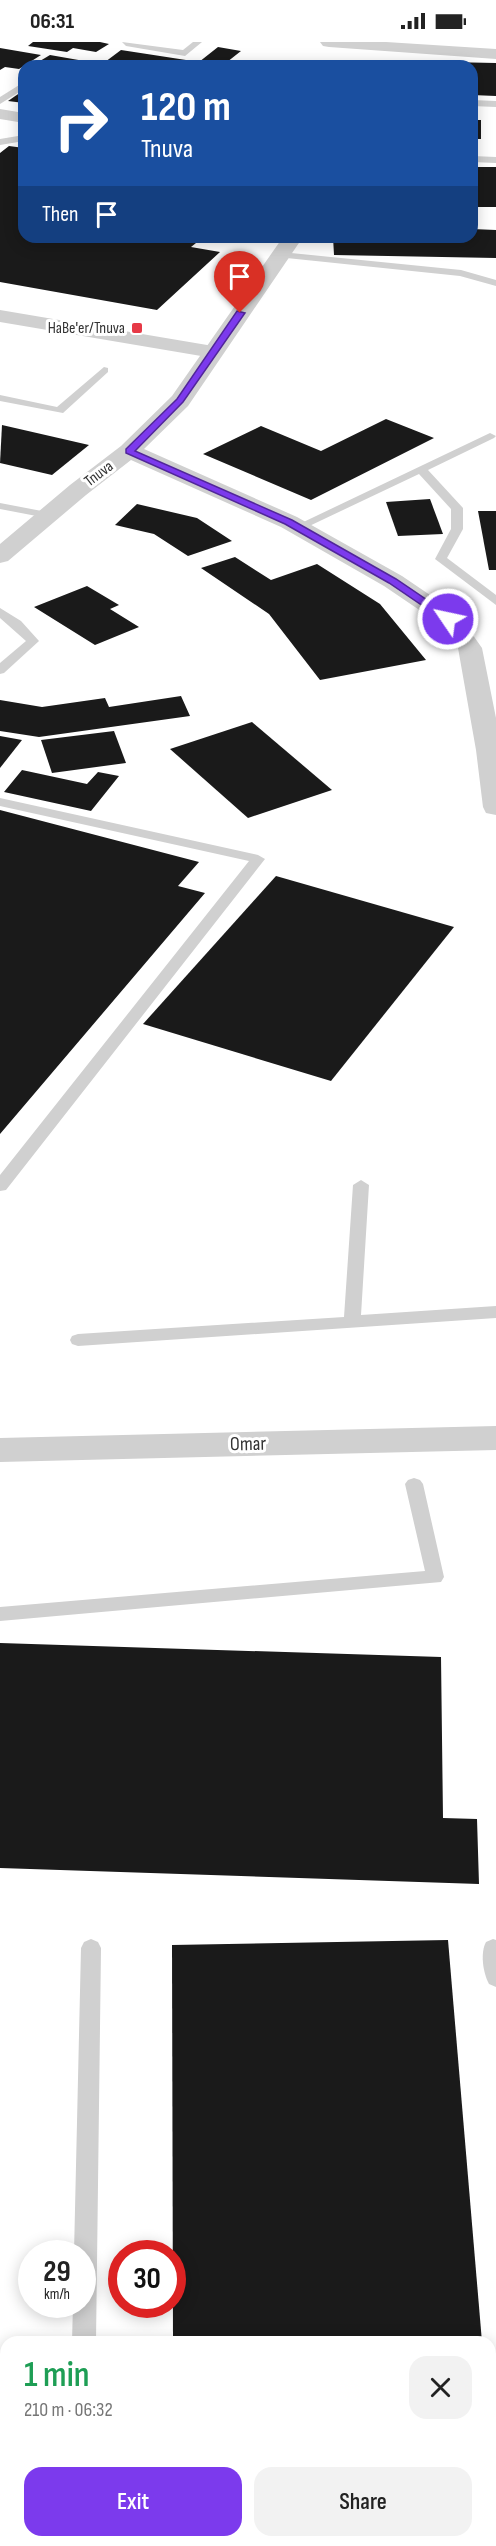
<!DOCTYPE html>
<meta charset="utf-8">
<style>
:root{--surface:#fff;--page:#f2f2f2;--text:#222;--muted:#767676;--accent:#7c3aed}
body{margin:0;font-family:"Sofia Sans Condensed",sans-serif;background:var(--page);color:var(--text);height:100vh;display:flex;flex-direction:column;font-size:22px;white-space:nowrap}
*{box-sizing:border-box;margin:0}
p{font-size:20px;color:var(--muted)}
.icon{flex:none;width:33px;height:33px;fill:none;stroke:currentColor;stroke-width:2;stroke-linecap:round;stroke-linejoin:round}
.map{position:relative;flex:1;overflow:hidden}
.side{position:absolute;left:0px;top:2294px;width:496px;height:212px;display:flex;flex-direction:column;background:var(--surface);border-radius:18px 18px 0 0;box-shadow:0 3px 15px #0003}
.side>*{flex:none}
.top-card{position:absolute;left:18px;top:18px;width:460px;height:183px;border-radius:18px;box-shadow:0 3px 15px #0003;background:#1a4fa0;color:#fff;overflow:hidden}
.speed{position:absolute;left:18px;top:2198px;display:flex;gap:12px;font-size:30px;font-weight:700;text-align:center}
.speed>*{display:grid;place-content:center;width:78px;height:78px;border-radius:50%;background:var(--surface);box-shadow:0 3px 15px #0003;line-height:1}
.speed small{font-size:15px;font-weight:400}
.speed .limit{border:9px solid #d22;background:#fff;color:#111}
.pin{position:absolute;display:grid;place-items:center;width:51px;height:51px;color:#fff;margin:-62px -26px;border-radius:50% 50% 50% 0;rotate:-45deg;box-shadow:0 0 6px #0007}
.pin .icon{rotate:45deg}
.me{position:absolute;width:66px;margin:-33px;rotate:304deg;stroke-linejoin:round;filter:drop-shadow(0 0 4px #0008)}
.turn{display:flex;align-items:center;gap:21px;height:126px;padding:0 24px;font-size:27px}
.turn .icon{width:78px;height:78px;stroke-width:2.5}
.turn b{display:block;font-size:42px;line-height:51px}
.then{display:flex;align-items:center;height:57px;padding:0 24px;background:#0003;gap:12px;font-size:22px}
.round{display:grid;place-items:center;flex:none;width:63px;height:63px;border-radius:18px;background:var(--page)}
.head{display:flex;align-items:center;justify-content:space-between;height:102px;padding:0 24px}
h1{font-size:36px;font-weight:600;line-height:45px;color:#1e9e55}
.action{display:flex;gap:12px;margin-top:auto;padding:12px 24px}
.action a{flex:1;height:69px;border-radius:18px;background:var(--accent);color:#fff;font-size:24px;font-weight:600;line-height:69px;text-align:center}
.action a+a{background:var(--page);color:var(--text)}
.status{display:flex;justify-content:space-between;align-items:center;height:42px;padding:0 30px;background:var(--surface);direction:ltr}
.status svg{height:16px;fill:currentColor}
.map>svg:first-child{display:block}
.building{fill:#1a1a1a}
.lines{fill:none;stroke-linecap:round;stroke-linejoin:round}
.service{fill:#d0d0d0;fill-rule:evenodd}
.minor{fill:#d0d0d0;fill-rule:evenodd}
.tertiary{fill:#d0d0d0;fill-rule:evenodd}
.route{fill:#7c3aed;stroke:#51269a;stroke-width:1.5}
.poi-dot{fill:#e63946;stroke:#fff;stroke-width:2}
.labels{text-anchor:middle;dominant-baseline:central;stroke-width:6;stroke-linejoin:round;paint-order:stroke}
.far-poi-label{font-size:16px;fill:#333;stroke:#fff;text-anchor:end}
.far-street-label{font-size:16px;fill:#333;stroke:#fff}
.street-label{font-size:20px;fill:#333;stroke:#fff}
</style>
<div class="status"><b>06:31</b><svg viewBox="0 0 49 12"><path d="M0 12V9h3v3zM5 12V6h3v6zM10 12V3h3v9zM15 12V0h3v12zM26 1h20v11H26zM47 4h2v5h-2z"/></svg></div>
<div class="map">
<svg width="496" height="2504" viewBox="0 0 496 2504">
<rect width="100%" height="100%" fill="#fff"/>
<g class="building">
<polygon points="33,0 100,0 109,2 96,10 73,6 67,10 28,4"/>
<polygon points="218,5 241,9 222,24 128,24 105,20 121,8 199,20"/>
<polygon points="0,6 41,13 19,27 5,25 0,28"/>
<polygon points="50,13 107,23 107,24 35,22"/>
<polygon points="447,20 496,21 496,54 472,53 472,24 447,24"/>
<polygon points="24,48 24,61 8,59"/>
<rect x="472" y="78" width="9" height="19"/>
<polygon points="9,104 24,106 24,195 220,195 215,200 201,197 191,205 220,210 157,268 0,240 0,111"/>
<rect x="472" y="125" width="24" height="40"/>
<polygon points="472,187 496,188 496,216 334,213 333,195 472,195"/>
<polygon points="386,377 434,396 311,458 203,412 261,384 321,409"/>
<polygon points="2,383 89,403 52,433 0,421"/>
<polygon points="430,457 443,492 398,494 386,460"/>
<polygon points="137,462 197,476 232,499 188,514 154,492 115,483"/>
<polygon points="478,469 496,469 496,528 489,528"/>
<polygon points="235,515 271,538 317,522 380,562 426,618 320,638 269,572 201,526"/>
<polygon points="87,544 119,563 110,567 139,585 95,603 34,565"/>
<polygon points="181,654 190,674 39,695 0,689 0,658 42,665 105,656 109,665"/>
<polygon points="252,680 332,748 248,776 170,707"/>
<polygon points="114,689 126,721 52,731 41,698"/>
<polygon points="0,694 22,698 0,726"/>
<polygon points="22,728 87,742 98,730 119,734 91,769 4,750"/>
<polygon points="0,768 199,820 178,844 205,851 0,1092"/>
<polygon points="276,834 454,885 331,1039 143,982"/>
<polygon points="0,1601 441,1615 443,1776 477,1777 479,1842 0,1826"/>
<polygon points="448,1898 482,2300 173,2300 172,1903"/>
</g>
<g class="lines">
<g class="service">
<polygon points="122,0 183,8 193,0 202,0 185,14 126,4"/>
<polygon points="24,40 24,47 0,62 0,55"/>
<polygon points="472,58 496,59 496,65 472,64"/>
<polygon points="24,93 24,99 0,103 0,97"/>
<polygon points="472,114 496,115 496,121 472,120"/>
<polygon points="229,195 240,195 232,201 227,198"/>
<polygon points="281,210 461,228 496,238 496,244 460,234 277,215 276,213"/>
<polygon points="104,325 108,326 108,330 63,371 0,359 0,353 57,365"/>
<polygon points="490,391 496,394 494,396 428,428 463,466 463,487 447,516 496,553 496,563 435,517 451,487 451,467 419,432 303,487 299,489 293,485"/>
<polygon points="0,461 47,470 53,473 47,476 0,467"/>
<polygon points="0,566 21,579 39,599 4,631 0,632 0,621 26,599 0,576"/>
<polygon points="0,756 258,813 265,817 6,1148 0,1149 0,1133 249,819 0,764"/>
<polygon points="361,1138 369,1143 361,1273 496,1264 496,1276 78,1304 72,1302 70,1298 72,1294 78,1292 344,1275 353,1143"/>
<polygon points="414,1436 420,1438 423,1442 444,1535 441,1540 0,1579 0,1565 425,1529 405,1442 408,1438"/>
<polygon points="91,1897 98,1900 101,1906 96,2300 72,2300 73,2262 82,2262 82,2211 74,2211 81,1906 84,1900"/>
<path d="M493 1897 496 1898V1945L489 1942C483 1931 480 1911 486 1900Z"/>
<rect x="490" y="2327" width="6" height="22"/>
</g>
<g class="minor">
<polygon points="320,0 386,0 496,7 496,17 329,5 323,4"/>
<polygon points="0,67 24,71 24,81 0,77"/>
<polygon points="283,195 303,195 188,364 144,407 297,475 402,534 458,572 482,606 496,676 496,773 486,771 483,765 476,708 458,606 440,582 384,544 281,485 131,418 86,453 8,519 0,521 0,502 70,443 121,404 172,354"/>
<polygon points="496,1384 496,1408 0,1420 0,1396"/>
</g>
<polygon class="tertiary" points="0,268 213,304 220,306 224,310 220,314 213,316 0,280"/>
</g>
<polygon class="route" points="237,269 245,271 183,360 135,409 292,478 396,537 452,575 452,579 445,579 389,541 285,482 126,411 126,407 177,357"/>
<rect class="poi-dot" x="131" y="280" width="12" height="12" rx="3"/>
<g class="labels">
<g class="far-poi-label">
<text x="125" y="286">HaBe'er/Tnuva</text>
</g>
<g class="far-street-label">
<text transform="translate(99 432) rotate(-37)">Tnuva</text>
</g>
<g class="street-label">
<text transform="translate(248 1402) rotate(-1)">Omar</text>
</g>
</g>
</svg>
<div class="speed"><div>29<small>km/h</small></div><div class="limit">30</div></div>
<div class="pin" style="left:240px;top:271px;background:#d93025"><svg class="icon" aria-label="arrive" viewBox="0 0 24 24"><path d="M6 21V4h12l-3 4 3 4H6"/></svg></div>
<svg class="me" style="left:448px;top:577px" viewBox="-20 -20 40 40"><circle r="17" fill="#7c3aed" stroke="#fff" stroke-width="3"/><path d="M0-11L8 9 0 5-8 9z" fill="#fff"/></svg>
<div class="top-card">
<div class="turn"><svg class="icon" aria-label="right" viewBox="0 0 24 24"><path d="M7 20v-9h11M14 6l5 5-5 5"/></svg><div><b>120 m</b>Tnuva</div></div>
<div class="then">Then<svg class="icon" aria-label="arrive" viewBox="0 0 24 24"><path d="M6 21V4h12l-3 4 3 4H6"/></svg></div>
</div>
<section class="side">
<div class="head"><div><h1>1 min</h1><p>210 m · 06:32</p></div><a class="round"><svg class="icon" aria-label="close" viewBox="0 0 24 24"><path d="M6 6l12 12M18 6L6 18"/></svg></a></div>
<div class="action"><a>Exit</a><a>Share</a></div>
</section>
</div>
